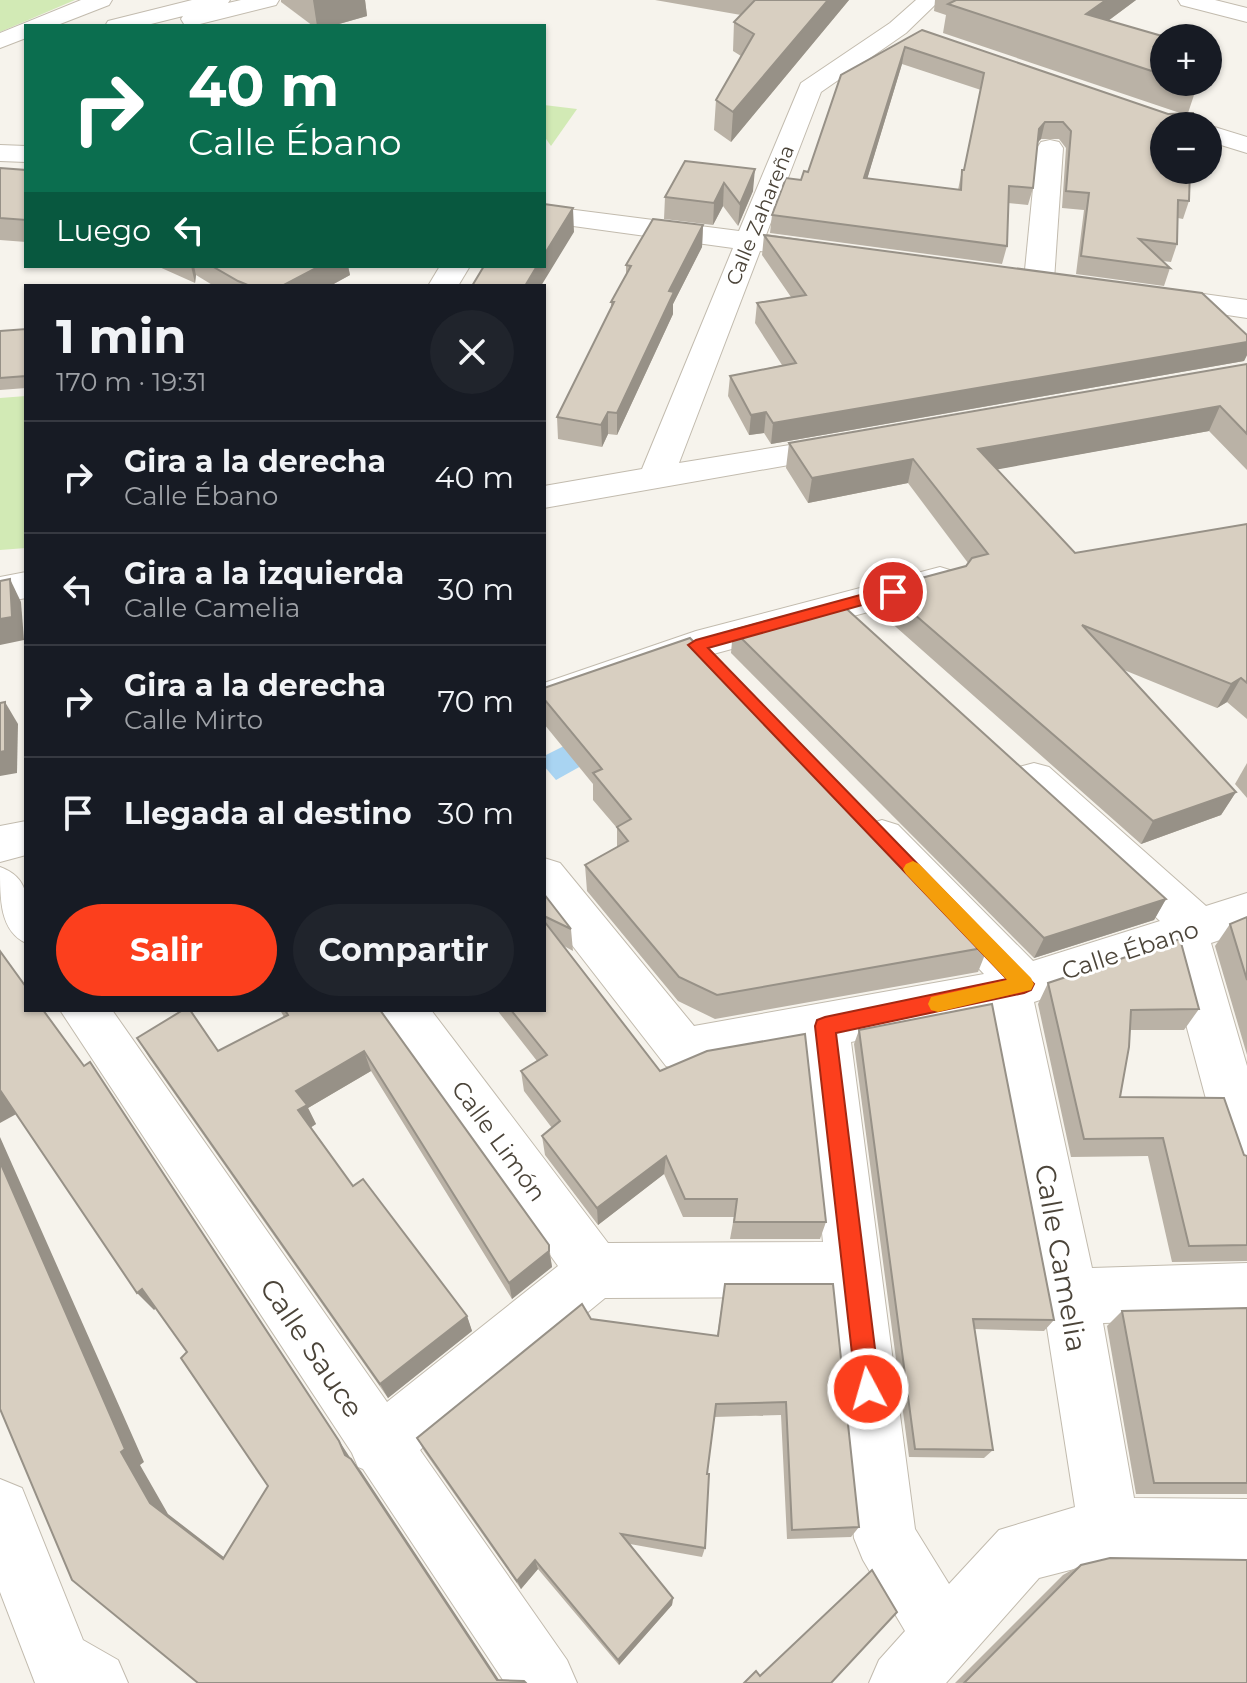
<!DOCTYPE html>
<html lang="es">
<meta charset="utf-8">
<style>
:root{--surface:#171b24;--page:#20242c;--text:#f1f3f6;--muted:#9ea1a6;--line:#363941;--accent:#fc3f1d}
body{margin:0;font-family:Montserrat,sans-serif;background:var(--page);color:var(--text);height:100vh;display:flex;flex-direction:column;font-size:30px;white-space:nowrap}
*{box-sizing:border-box;margin:0}
p{font-size:26px;color:var(--muted)}
.icon{flex:none;width:44px;height:44px;fill:none;stroke:currentColor;stroke-width:2;stroke-linecap:round;stroke-linejoin:round}
.map{position:relative;flex:1;overflow:hidden}
.side{position:absolute;left:24px;top:284px;width:522px;height:728px;display:flex;flex-direction:column;background:var(--surface);border-radius:0px;box-shadow:0 2px 6px #0004}
.side>*{flex:none}
.banner{position:absolute;left:24px;top:24px;width:522px;height:244px;border-radius:0px;box-shadow:0 2px 6px #0004;background:#0b6e4f;color:#fff;overflow:hidden}
.tools{position:absolute;left:1150px;top:24px;display:grid;gap:16px}
.tools a{display:grid;place-items:center;width:72px;height:72px;border-radius:50%;background:var(--surface);box-shadow:0 2px 6px #0004;font-size:40px}
.pin{position:absolute;display:grid;place-items:center;width:68px;height:68px;color:#fff;margin:-34px;border:4px solid #fff;border-radius:50%;box-shadow:0 2px 8px #0007}
.me{position:absolute;width:88px;margin:-44px;rotate:354deg;stroke-linejoin:round;filter:drop-shadow(0 0 6px #0008)}
.turn{display:flex;align-items:center;gap:28px;height:168px;padding:0 32px;font-size:36px}
.turn .icon{width:104px;height:104px;stroke-width:2.5}
.turn b{display:block;font-size:56px;line-height:68px}
.then{display:flex;align-items:center;height:76px;padding:0 32px;background:#0003;gap:16px;font-size:30px}
.round{display:grid;place-items:center;flex:none;width:84px;height:84px;border-radius:42px;background:var(--page)}
.summary{display:flex;align-items:center;justify-content:space-between;height:136px;padding:0 32px}
h1{font-size:48px;font-weight:700;line-height:60px}
.cta{display:flex;gap:16px;margin-top:auto;padding:16px 32px}
.cta a{flex:1;height:92px;border-radius:48px;background:var(--accent);color:#fff;font-size:32px;font-weight:700;line-height:92px;text-align:center}
.cta a+a{background:var(--page);color:var(--text)}
ul{padding:0;list-style:none}
li{display:flex;align-items:center;gap:24px;height:112px;padding:0 32px;border-top:2px solid var(--line)}
li div{flex:1}
li b{display:block;font-size:30px}
li em{font-style:normal}
.map>svg:first-child{display:block}
.green{fill:#d2eab5}
.water{fill:#a9d4f2}
.lines{fill:none;stroke-linecap:round;stroke-linejoin:round}
.minor-casing{stroke:#c2bbae;stroke-width:2}
.minor{fill:#fff;fill-rule:evenodd}
.wall{fill:#bab2a6;fill-rule:evenodd}
.shaded-wall{fill:#979187}
.building{fill:#d8cfc1;stroke:#979187;stroke-width:2;fill-rule:evenodd}
.route{fill:#fc3f1d;stroke:#a42913;stroke-width:2}
.slow{fill:#f59e0b}
.labels{text-anchor:middle;dominant-baseline:central;stroke-width:6;stroke-linejoin:round;paint-order:stroke}
.far-street-label{font-size:20px;fill:#4b4439;stroke:#fff}
.street-label{font-size:24px;fill:#4b4439;stroke:#fff}
.near-street-label{font-size:28px;fill:#4b4439;stroke:#fff}
</style>
<div class="map">
<svg width="1247" height="1683" viewBox="0 0 1247 1683">
<rect width="100%" height="100%" fill="#f6f3ec"/>
<g class="green">
<polygon points="0,0 75,0 0,32"/>
<polygon points="544,105 577,109 551,146 544,136"/>
<polygon points="26,396 26,548 0,550 0,398"/>
</g>
<polygon class="water" points="582,737 599,756 556,780 544,766 544,756"/>
<g class="lines">
<defs>
<g id="minor">
<polygon points="81,0 112,0 109,5 55,26 26,26 26,38 0,48 0,33"/>
<polygon points="192,0 230,0 228,3 241,0 279,0 276,5 192,26 184,24 181,19 183,16 143,26 105,26 108,21"/>
<polygon points="916,0 940,0 906,33 821,92 766,235 833,245 837,251 833,257 823,260 760,251 679,463 845,436 857,439 862,446 857,453 544,508 544,486 642,469 733,248 544,222 544,206 739,231 801,83 890,23"/>
<polygon points="1178,0 1215,0 1247,8 1247,22 1181,5"/>
<polygon points="1208,125 1247,137 1247,153 1208,141 1208,126 1205,126"/>
<polygon points="1050,140 1059,142 1063,148 1054,280 1049,286 1039,289 1029,286 1024,280 1037,148 1041,142"/>
<polygon points="0,145 26,146 26,162 0,161"/>
<polygon points="440,266 470,266 458,286 428,286"/>
<polygon points="1153,287 1247,300 1247,318 1142,302 1138,296 1142,290"/>
<polygon points="940,567 953,571 959,580 953,589 706,656 544,713 544,683 696,631"/>
<polygon points="26,572 26,598 0,603 0,577"/>
<path d="M1034 763 1049 767 1206 906 1247 893V931L1211 943 1247 1066V1180L1229 1172 1221 1155 1168 957 1034 1002 1092 1268 1247 1263V1319L1103 1323 1134 1498 1247 1499V1561L1109 1560 1039 1578 946 1683H869L879 1660 905 1631 863 1560 854 1538 829 1297 605 1298 420 1450 567 1660 577 1683H505L363 1469 358 1467 352 1453 60 1010H112L387 1402 558 1266 386 1025 379 1010H431L608 1243 823 1242 803 1051 683 1072 666 1066 544 909V858L560 863 694 1026 984 974 866 849 860 837 866 825 882 820 898 825 1033 961 1160 921 1019 791 1013 779 1019 767ZM988 1015 1042 1296 1075 1507 999 1530 949 1584 915 1529 851 1042Z"/>
<polygon points="26,821 26,855 0,862 0,826"/>
<path d="M0 867C36 880 26 911 26 943 0 931 0 900 0 867Z"/>
<polygon points="0,1479 22,1488 83,1640 118,1660 128,1683 35,1683 0,1592"/>
</g>
</defs>
<use href="#minor" class="minor-casing"/>
<use href="#minor" class="minor"/>
</g>
<g class="wall">
<polygon points="281,0 365,0 367,16 332,26 313,26 281,2"/>
<polygon points="655,0 849,0 731,142 714,130 716,100 741,56 733,51 734,22 741,15"/>
<path d="M935 0H1136L1108 21 1164 38V82H1198L1197 86 1188 113 1189 201 1183 219 1178 218 1177 244 1171 262 1162 261 1170 268 1164 286 1076 274 1084 210 1062 208 1066 148 1059 139H1041L1037 143 1033 188 1028 205 1008 203 1007 246 1002 264 770 233 772 215 808 172 841 75 922 30 1168 114 1180 113 943 33 946 15 934 11ZM902 64 981 90 964 170H962L958 190 867 179Z"/>
<polygon points="685,161 753,191 738,226 723,206 713,225 664,219 665,197"/>
<polygon points="0,168 26,170 26,242 0,240"/>
<polygon points="703,225 702,247 673,304 673,314 617,435 608,434 602,447 558,439 557,417 611,308 611,302 626,275 626,265"/>
<polygon points="764,235 1247,335 1247,355 1244,361 771,444 764,433 749,435 728,396 730,376 782,365 755,323 757,303 791,297 762,255"/>
<polygon points="157,266 348,266 350,275 330,286 214,286 196,275 195,283"/>
<polygon points="26,329 26,388 0,390 0,331"/>
<polygon points="1247,364 1247,470 1209,431 997,469 1075,553 1247,524 1247,719 1227,702 1217,708 1124,670 1236,792 1221,815 1141,844 879,612 884,588 966,566 968,563 908,483 808,503 786,468 789,443"/>
<polygon points="733,630 1166,899 1154,920 1034,958 731,653"/>
<polygon points="544,688 988,947 978,972 715,1019 678,1001 587,891 585,865 617,847 617,828 593,800 593,784 544,724"/>
<polygon points="1247,763 1247,798 1235,784"/>
<polygon points="544,894 571,929 573,951 564,946 660,1071 826,1222 820,1239 730,1239 734,1217 683,1217 664,1174 598,1225 545,1155 542,1136 552,1128 524,1091 521,1071 537,1061 497,1010 544,1010"/>
<polygon points="1247,917 1247,1055 1215,946 1230,924"/>
<polygon points="1048,983 1199,1009 1184,1030 1130,1030 1120,1097 1247,1156 1247,1261 1172,1262 1148,1156 1071,1157 1038,1004"/>
<polygon points="280,1010 380,1010 549,1245 552,1267 512,1299 371,1071 308,1108 316,1124 311,1127 353,1186 467,1316 472,1331 388,1398 150,1059 137,1038 218,1051 284,1017"/>
<polygon points="859,1030 1054,1320 1044,1331 974,1329 993,1450 984,1458 909,1457 854,1044"/>
<polygon points="725,1284 859,1527 851,1537 787,1539 781,1415 714,1417 707,1474 705,1548 702,1557 630,1544 673,1598 672,1605 619,1665 538,1569 521,1589 424,1451 417,1438 591,1319 717,1336"/>
<polygon points="1247,1308 1247,1494 1136,1494 1107,1326 1122,1311"/>
<polygon points="1081,1565 1247,1683 955,1683 1063,1575"/>
</g>
<g class="shaded-wall">
<polygon points="313,0 365,0 367,16 332,26 317,26"/>
<polygon points="828,0 849,0 731,142 733,112"/>
<polygon points="1106,0 1136,0 1078,43 1086,14"/>
<polygon points="905,47 902,64 862,196 864,178"/>
<polygon points="1045,122 1041,139 1034,146 1039,129"/>
<polygon points="755,169 753,191 738,226 740,204"/>
<polygon points="724,183 723,206 713,225 714,203"/>
<polygon points="573,208 574,232 541,286 525,286 537,266 544,266 544,255"/>
<polygon points="703,225 702,247 673,304 673,314 617,435 617,413 669,291"/>
<polygon points="191,266 194,266 196,275 195,283"/>
<polygon points="320,266 348,266 350,275 330,286 282,286"/>
<polygon points="1247,342 1247,355 1244,361 771,444 773,423"/>
<polygon points="1220,406 1209,431 972,474 978,449"/>
<polygon points="608,412 608,434 602,447 601,425"/>
<polygon points="766,412 764,433 749,435 751,415"/>
<polygon points="913,459 908,483 808,503 812,478"/>
<polygon points="10,579 21,602 24,640 0,645 0,619"/>
<polygon points="1241,678 1227,702 1217,708 1231,684"/>
<polygon points="5,702 18,724 17,773 0,776 0,752"/>
<polygon points="1236,792 1221,815 1141,844 1153,821"/>
<polygon points="1166,899 1154,920 1034,958 1044,938"/>
<polygon points="364,1051 371,1071 308,1108 316,1124 307,1130 298,1110 296,1091"/>
<polygon points="90,1062 106,1086 351,1459 361,1471 501,1683 497,1680 345,1455"/>
<polygon points="0,1090 20,1112 0,1123"/>
<polygon points="0,1137 144,1462 140,1465 168,1514 238,1568 223,1559 150,1503 121,1452 0,1162"/>
<polygon points="666,1156 664,1174 598,1225 597,1208"/>
<polygon points="549,1251 552,1267 512,1299 509,1283"/>
<polygon points="142,1289 159,1306 154,1310 137,1293"/>
<polygon points="467,1316 472,1331 388,1398 380,1384"/>
<polygon points="535,1560 538,1569 521,1589 517,1581"/>
<polygon points="673,1598 672,1605 619,1665 618,1660"/>
</g>
<g class="building">
<polygon points="755,0 828,0 733,112 716,100 754,34 734,22"/>
<polygon points="956,0 1106,0 1086,14 1169,38 1164,38 1164,75 948,4"/>
<path d="M922 30 1168 114 1193 113 1192 126H1164V170H1190L1189 201 1178 200 1177 244 1139 239 1170 268 1081 256 1089 193 1066 191 1071 131 1063 122H1045L1039 129 1033 188 1009 186 1007 246 772 215 786 178 801 180 804 171 808 172 841 75ZM905 47 984 73 964 170H962L961 190 864 178Z"/>
<polygon points="1185,82 1198,82 1197,86"/>
<polygon points="685,161 755,169 740,204 724,183 714,203 665,197"/>
<polygon points="0,168 26,170 26,220 0,218"/>
<polygon points="544,204 573,208 544,255"/>
<polygon points="653,219 703,225 669,291 674,292 617,413 608,412 601,425 557,417 614,302 611,302 631,266 626,265"/>
<polygon points="764,235 1202,293 1247,335 1247,342 773,423 766,412 751,415 730,376 796,363 757,303 806,295"/>
<polygon points="212,266 320,266 282,286 250,286 238,281"/>
<polygon points="484,266 537,266 525,286 472,286"/>
<polygon points="26,329 26,376 0,378 0,331"/>
<polygon points="1247,364 1247,434 1220,406 978,449 1075,553 1247,524 1247,683 1241,678 1231,684 1082,625 1236,792 1153,821 884,588 966,566 972,558 988,554 913,459 812,478 789,443"/>
<polygon points="10,579 12,617 0,619 0,581"/>
<polygon points="839,602 1166,899 1044,938 733,630"/>
<polygon points="690,638 988,947 717,995 679,977 585,865 628,841 617,827 631,819 593,773 602,769 544,699 544,688"/>
<polygon points="5,702 5,751 0,752 0,703"/>
<polygon points="544,894 571,929 544,916"/>
<polygon points="1247,917 1247,980 1230,924"/>
<polygon points="544,921 660,1071 707,1051 805,1034 826,1222 734,1222 737,1199 685,1199 666,1156 597,1208 542,1136 560,1121 521,1071 547,1055 511,1010 544,1010"/>
<polygon points="1180,939 1199,1009 1131,1010 1129,1047 1120,1097 1224,1098 1244,1155 1247,1156 1247,1245 1189,1246 1163,1138 1084,1139 1048,983"/>
<polygon points="0,951 26,987 26,1010 43,1010 84,1066 90,1062 339,1441 345,1455 351,1459 497,1680 524,1681 526,1683 198,1683 72,1580 0,1409 0,1162 125,1449 121,1452 150,1503 223,1559 268,1486 181,1358 187,1352 142,1289 137,1293 0,1090"/>
<polygon points="992,1004 1054,1320 973,1319 993,1450 915,1449 859,1030"/>
<polygon points="183,1010 190,1010 218,1051 288,1015 285,1010 380,1010 549,1245 549,1251 509,1283 364,1051 296,1091 307,1105 298,1110 353,1186 363,1179 467,1316 380,1384 137,1038"/>
<polygon points="725,1284 833,1284 859,1527 792,1530 786,1402 716,1404 707,1474 709,1474 705,1548 621,1534 673,1598 618,1660 535,1560 517,1581 417,1438 582,1304 591,1319 718,1336"/>
<polygon points="1247,1308 1247,1483 1154,1483 1122,1311"/>
<polygon points="1110,1558 1247,1560 1247,1683 964,1683 1081,1565"/>
<polygon points="872,1570 897,1612 831,1683 744,1683 756,1671 760,1676"/>
</g>
<polygon class="route" points="893,586 898,588 898,595 708,648 1034,984 1031,990 1024,993 836,1033 880,1389 876,1397 868,1401 859,1397 856,1389 815,1026 817,1020 825,1017 1007,979 688,645 696,640"/>
<polygon class="slow" points="913,861 919,864 1031,978 1034,984 1031,990 938,1012 931,1010 928,1004 931,997 1007,980 906,874 903,869 906,864"/>
<g class="labels">
<g class="far-street-label">
<text transform="translate(760 215) rotate(-68)">Calle Zahareña</text>
</g>
<g class="street-label">
<text transform="translate(1130 950) rotate(-18)">Calle Ébano</text>
<text transform="translate(499 1141) rotate(54)">Calle Limón</text>
</g>
<g class="near-street-label">
<text transform="translate(1061 1258) rotate(80)">Calle Camelia</text>
<text transform="translate(312 1348) rotate(56)">Calle Sauce</text>
</g>
</g>
</svg>
<div class="tools">
<a>+</a>
<a>−</a>
</div>
<div class="pin" style="left:893px;top:592px;background:#d93025"><svg class="icon" aria-label="arrive" viewBox="0 0 24 24"><path d="M6 21V4h12l-3 4 3 4H6"/></svg></div>
<svg class="me" style="left:868px;top:1389px" viewBox="-20 -20 40 40"><circle r="17" fill="#fc3f1d" stroke="#fff" stroke-width="3"/><path d="M0-11L8 9 0 5-8 9z" fill="#fff"/></svg>
<div class="banner">
<div class="turn"><svg class="icon" aria-label="right" viewBox="0 0 24 24"><path d="M7 20v-9h11M14 6l5 5-5 5"/></svg><div><b>40 m</b>Calle Ébano</div></div>
<div class="then">Luego<svg class="icon" aria-label="left" viewBox="0 0 24 24"><path d="M17 20v-9H6M10 6l-5 5 5 5"/></svg></div>
</div>
<section class="side">
<div class="summary"><div><h1>1 min</h1><p>170 m · 19:31</p></div><a class="round"><svg class="icon" aria-label="close" viewBox="0 0 24 24"><path d="M6 6l12 12M18 6L6 18"/></svg></a></div>
<ul>
<li><svg class="icon" aria-label="right" viewBox="0 0 24 24"><path d="M7 20v-9h11M14 6l5 5-5 5"/></svg><div><b>Gira a la derecha</b><p>Calle Ébano</p></div><em>40 m</em></li>
<li><svg class="icon" aria-label="left" viewBox="0 0 24 24"><path d="M17 20v-9H6M10 6l-5 5 5 5"/></svg><div><b>Gira a la izquierda</b><p>Calle Camelia</p></div><em>30 m</em></li>
<li><svg class="icon" aria-label="right" viewBox="0 0 24 24"><path d="M7 20v-9h11M14 6l5 5-5 5"/></svg><div><b>Gira a la derecha</b><p>Calle Mirto</p></div><em>70 m</em></li>
<li><svg class="icon" aria-label="arrive" viewBox="0 0 24 24"><path d="M6 21V4h12l-3 4 3 4H6"/></svg><div><b>Llegada al destino</b></div><em>30 m</em></li>
</ul>
<div class="cta"><a>Salir</a><a>Compartir</a></div>
</section>
</div>
